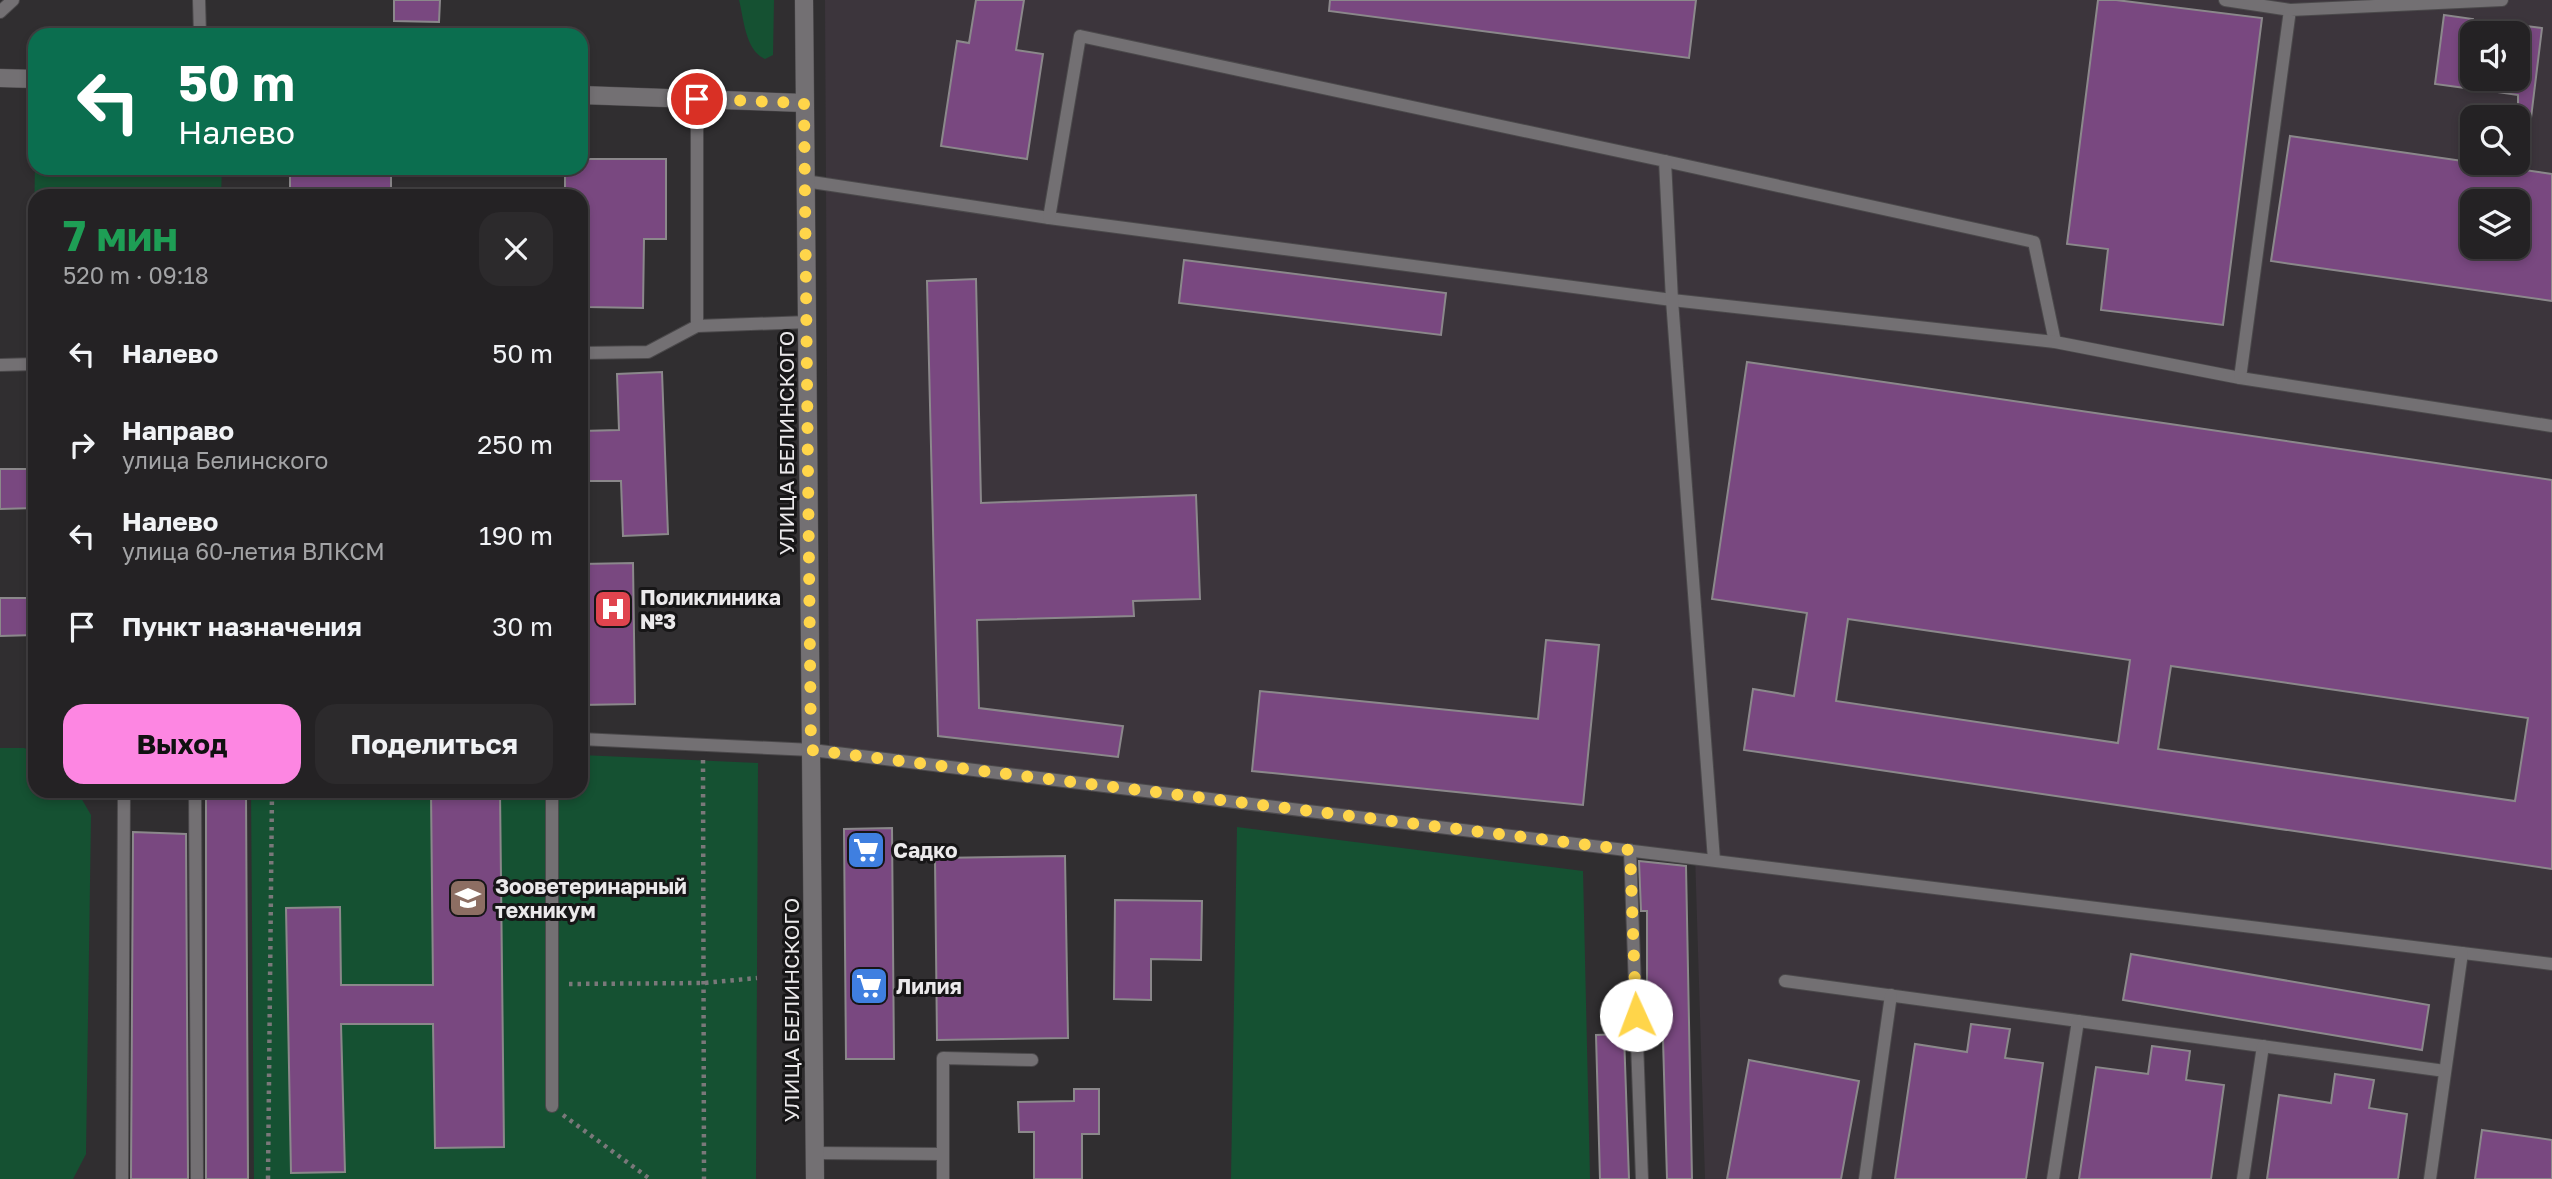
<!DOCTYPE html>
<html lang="ru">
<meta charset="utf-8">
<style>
:root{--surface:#242224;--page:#2c2a2c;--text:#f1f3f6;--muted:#a3a4a6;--line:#413f41;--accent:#fd86e2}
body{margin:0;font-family:"Golos Text",sans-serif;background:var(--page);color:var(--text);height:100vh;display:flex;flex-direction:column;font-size:26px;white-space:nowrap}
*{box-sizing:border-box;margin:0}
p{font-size:23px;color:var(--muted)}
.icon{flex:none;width:38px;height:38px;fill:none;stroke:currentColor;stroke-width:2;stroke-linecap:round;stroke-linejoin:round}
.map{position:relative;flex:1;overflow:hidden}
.side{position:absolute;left:28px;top:189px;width:560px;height:609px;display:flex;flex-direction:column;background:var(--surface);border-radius:21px;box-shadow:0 4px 10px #0003,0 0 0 2px var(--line)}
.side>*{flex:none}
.hud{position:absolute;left:28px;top:28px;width:560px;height:147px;border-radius:21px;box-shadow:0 4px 10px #0003,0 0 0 2px var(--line);background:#0b6e4f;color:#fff;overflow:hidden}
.controls{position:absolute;left:2460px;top:21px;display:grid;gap:14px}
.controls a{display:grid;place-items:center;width:70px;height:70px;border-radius:14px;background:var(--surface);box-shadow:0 4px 10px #0003,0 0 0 2px var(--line);font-size:35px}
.pin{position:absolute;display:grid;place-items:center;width:60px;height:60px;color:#fff;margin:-30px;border:4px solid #fff;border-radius:50%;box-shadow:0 2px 7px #0007}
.me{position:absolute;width:77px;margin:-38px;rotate:358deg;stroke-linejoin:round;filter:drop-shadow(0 0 5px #0008)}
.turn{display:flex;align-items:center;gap:24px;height:147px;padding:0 35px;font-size:32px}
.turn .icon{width:91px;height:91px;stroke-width:2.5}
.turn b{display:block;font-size:49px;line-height:60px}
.round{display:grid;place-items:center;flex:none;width:74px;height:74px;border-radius:21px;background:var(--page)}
.head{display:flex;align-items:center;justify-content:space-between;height:119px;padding:0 35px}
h1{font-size:42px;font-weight:700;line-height:52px;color:#1e9e55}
.button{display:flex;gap:14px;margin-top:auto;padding:14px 35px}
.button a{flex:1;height:80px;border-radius:21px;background:var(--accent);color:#111;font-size:28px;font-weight:700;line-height:80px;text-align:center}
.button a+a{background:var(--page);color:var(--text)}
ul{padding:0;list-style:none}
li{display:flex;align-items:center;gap:21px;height:91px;padding:0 35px}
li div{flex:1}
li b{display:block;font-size:26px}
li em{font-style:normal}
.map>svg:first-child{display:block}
.built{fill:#3c353c;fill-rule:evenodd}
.green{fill:#155132}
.building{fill:#794880;stroke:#8b888b;stroke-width:2;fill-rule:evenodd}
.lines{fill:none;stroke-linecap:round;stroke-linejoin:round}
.service-casing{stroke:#4b494b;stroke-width:14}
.minor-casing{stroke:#4b494b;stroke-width:19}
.tertiary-casing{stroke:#4b494b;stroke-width:19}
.path{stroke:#7a787a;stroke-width:4.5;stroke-dasharray:3.5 5;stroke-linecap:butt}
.service{stroke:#737073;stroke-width:12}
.minor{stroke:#737073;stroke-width:18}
.tertiary{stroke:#737073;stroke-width:18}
.route{stroke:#ffd54a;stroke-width:12;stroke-dasharray:0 21.6}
.labels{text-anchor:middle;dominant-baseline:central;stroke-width:6;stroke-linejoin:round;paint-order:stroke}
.street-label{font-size:21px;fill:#ebe9eb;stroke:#171617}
.poi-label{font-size:21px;font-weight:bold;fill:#ebe9eb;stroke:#171617;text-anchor:start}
</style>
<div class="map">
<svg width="2552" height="1179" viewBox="0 0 2552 1179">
<rect width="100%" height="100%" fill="#302e30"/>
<path class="built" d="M825 0H2552V1179H1705L1695 853 829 749ZM2473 33H2518V79H2473ZM2473 117H2518V163H2473ZM2473 201H2518V247H2473Z"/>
<g class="green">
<path d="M739 0H774L773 55 765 59C745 50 744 19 739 0Z"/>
<polygon points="35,160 35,168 222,168 221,196 35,196 35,305 33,305"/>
<polygon points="0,748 24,748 35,752 35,791 77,791 91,815 86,1154 73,1179 0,1179"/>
<polygon points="581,755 758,763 756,1179 254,1179 251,791 581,791"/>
<polygon points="1237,827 1583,871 1590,1179 1231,1179"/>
</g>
<g class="building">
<polygon points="394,0 440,0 439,22 394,21"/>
<polygon points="976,0 1024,0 1016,50 1043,54 1027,159 941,146 957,41 969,43"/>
<polygon points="1330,0 1696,0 1689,58 1329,11"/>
<polygon points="2098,0 2116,0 2262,18 2223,325 2101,310 2108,249 2067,244"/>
<polygon points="2444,15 2473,19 2473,89 2435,84"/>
<polygon points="2518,25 2542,28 2530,126 2518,125 2518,95 2483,90 2484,79 2518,79"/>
<path d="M2290 136 2552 174V301L2271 261ZM2473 201H2518V247H2473Z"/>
<polygon points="581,159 666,159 666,239 644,239 643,308 587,307 588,249 581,249 581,196 565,196 565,168 581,168"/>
<rect x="290" y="168" width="101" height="28"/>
<polygon points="1184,260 1446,293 1441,335 1179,303"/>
<polygon points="976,279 981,503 1196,495 1200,599 1133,601 1134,616 977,620 979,708 1123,726 1118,757 938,736 927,281"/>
<path d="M1747 362 2552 480V869L1744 750 1753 689 1794 696 1807 613 1712 599ZM1848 619 2130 660 2118 743 1836 701ZM2171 666 2528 718 2515 801 2158 749Z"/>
<polygon points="662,372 668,534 623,536 621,481 581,481 581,431 619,430 617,374"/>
<polygon points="0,469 35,469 35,508 0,509"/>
<polygon points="633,563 635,704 581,705 581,564"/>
<polygon points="0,598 35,598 35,635 0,636"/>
<polygon points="1546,640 1599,645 1583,805 1252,771 1260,691 1538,719"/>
<polygon points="206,791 246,791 248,1179 206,1179"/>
<polygon points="431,791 500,791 504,1147 435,1148 433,1024 341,1024 345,1172 291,1173 286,908 340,907 341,985 433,985"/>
<polygon points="892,828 894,1059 846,1059 844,829"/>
<polygon points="133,832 186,834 188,1179 131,1179"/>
<polygon points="1065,856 1068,1038 937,1040 935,858"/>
<polygon points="1639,861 1686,866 1692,1179 1667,1179 1662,1004 1647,1004 1647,911 1641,911"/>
<polygon points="1115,900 1202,901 1201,960 1151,959 1151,1000 1114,999"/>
<polygon points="2131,954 2429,1005 2422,1050 2123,1000"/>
<polygon points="1971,1024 2010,1029 2005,1058 2043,1063 2026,1179 1895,1179 1915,1044 1967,1052"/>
<polygon points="1624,1034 1629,1179 1600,1179 1596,1035"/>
<polygon points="2152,1046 2190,1051 2186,1080 2224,1085 2211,1179 2079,1179 2096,1067 2148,1074"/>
<polygon points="1749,1060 1859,1081 1841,1179 1727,1179"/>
<polygon points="2335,1074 2374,1080 2369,1108 2407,1114 2398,1179 2267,1179 2279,1095 2331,1103"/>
<polygon points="1074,1089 1099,1089 1099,1134 1082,1134 1082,1179 1034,1179 1034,1132 1019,1132 1018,1102 1074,1101"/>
<polygon points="2482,1130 2552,1140 2552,1179 2475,1179"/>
</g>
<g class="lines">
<defs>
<g id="service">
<polyline points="199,0 200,35"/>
<polyline points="2225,0 2290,10"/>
<polyline points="0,12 13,0"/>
<polyline points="1665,161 2034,242 2055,342"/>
<polyline points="805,181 1049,218 1672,300 2055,342 2240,378 2552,426"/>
<polyline points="1049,218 1080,36 1665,161 1672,300 1714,860"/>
<polyline points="697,326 697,99"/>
<polyline points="581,353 648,352 697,326 808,322"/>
<polyline points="0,365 35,364"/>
<polyline points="2240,378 2290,10 2502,0"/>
<polyline points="581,739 812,750 2552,964"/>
<polyline points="195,791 197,1179"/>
<polyline points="1630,850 1642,1179"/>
<polyline points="1785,981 2445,1071"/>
<polyline points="552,1106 552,791"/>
<polyline points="814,1153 943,1154"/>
<polyline points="122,1179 124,791"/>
<polyline points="943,1179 943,1058 1032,1060"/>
<polyline points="1865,1179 1891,995"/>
<polyline points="2053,1179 2078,1021"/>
<polyline points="2243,1179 2263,1046"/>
<polyline points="2430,1179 2462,953"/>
</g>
<g id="minor">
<polyline points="0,78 35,79"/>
<polyline points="581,95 804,103"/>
</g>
<polyline id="tertiary" points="804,0 815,1179"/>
</defs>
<use href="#service" class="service-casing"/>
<use href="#minor" class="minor-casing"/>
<use href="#tertiary" class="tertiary-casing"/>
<g class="path">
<polyline points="703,760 704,1179"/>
<polyline points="569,984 704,983 757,978"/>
<polyline points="563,1115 650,1179"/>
<polyline points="268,1179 272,791"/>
</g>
<use href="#service" class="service"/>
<use href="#minor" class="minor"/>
<use href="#tertiary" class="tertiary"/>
</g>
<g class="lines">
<polyline class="route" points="697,99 804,103 811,750 1630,850 1636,1015"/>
</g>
<defs>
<symbol id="hospital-square" viewBox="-11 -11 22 22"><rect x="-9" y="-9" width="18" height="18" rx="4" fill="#e0444e" stroke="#171617"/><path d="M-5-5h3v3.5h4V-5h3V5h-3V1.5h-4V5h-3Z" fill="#fff"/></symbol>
<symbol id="supermarket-square" viewBox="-11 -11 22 22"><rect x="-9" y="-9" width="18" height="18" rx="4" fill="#3f7fe0" stroke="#171617"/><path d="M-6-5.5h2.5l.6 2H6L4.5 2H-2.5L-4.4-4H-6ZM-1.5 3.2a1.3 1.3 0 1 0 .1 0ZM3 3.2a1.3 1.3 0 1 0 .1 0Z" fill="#fff"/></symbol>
<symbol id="university-square" viewBox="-11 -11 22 22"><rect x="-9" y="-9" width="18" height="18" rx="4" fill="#8d6e63" stroke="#171617"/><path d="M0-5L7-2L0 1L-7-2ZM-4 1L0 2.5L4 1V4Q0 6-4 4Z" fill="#fff"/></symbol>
</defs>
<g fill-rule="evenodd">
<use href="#hospital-square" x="591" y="587" width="44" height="44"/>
<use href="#supermarket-square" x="844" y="828" width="44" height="44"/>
<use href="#university-square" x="446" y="876" width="44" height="44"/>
<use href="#supermarket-square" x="847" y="964" width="44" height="44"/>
</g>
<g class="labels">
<g class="street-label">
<text transform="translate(786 443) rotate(-90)">УЛИЦА БЕЛИНСКОГО</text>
<text transform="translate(791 1010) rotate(-90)">УЛИЦА БЕЛИНСКОГО</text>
</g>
<g class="poi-label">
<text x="640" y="597">Поликлиника<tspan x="640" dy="24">№3</tspan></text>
<text x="893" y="850">Садко</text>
<text x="495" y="886">Зооветеринарный<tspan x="495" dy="24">техникум</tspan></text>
<text x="896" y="986">Лилия</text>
</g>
</g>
</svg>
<div class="controls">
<a><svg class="icon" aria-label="sound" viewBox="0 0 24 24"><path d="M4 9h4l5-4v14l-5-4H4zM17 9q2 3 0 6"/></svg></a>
<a><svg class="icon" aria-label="search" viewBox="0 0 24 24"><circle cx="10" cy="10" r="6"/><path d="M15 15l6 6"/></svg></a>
<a><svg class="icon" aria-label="layers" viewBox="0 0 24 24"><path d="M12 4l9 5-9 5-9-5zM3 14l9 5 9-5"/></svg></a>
</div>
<div class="pin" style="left:697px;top:99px;background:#d93025"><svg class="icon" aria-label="arrive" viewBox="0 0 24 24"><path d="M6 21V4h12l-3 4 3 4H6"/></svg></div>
<svg class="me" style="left:1636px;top:1015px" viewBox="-20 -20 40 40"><circle r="19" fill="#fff"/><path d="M0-13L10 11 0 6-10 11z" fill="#ffd54a"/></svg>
<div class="hud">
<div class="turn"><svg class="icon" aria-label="left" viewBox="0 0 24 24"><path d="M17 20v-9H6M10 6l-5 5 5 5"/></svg><div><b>50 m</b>Налево</div></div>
</div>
<section class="side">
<div class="head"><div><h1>7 мин</h1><p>520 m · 09:18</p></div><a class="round"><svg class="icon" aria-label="close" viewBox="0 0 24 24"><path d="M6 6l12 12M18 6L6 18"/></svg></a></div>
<ul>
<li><svg class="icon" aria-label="left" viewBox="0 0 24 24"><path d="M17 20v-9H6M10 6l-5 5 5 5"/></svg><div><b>Налево</b></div><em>50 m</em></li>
<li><svg class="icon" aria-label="right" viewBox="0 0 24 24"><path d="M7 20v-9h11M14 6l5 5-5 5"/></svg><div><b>Направо</b><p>улица Белинского</p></div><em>250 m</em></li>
<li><svg class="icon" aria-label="left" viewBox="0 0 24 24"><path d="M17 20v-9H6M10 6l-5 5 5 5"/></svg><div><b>Налево</b><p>улица 60-летия ВЛКСМ</p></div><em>190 m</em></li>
<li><svg class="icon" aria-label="arrive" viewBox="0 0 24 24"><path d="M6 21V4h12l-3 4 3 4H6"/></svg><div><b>Пункт назначения</b></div><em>30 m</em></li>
</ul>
<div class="button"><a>Выход</a><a>Поделиться</a></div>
</section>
</div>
